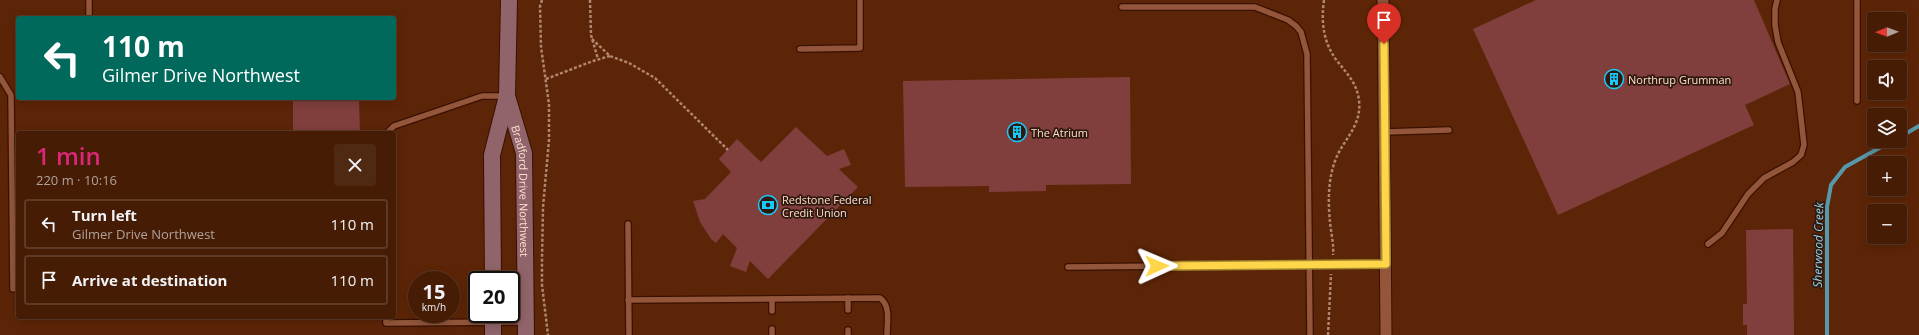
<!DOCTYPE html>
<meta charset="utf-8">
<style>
:root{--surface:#461c05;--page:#502913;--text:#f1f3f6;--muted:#b0a19a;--line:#5e3a27;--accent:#db2777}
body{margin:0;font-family:"Open Sans",sans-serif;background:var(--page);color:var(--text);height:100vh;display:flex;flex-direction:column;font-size:15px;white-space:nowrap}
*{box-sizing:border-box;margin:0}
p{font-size:13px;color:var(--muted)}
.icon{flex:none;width:22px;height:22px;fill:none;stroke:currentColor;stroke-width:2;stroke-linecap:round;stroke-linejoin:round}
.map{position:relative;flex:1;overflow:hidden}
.details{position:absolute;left:16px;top:131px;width:380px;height:188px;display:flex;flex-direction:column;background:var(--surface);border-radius:4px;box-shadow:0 2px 10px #0003,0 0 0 1px var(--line)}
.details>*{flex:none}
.banner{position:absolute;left:16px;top:16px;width:380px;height:84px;border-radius:4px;box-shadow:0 2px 10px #0003,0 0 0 1px var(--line);background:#00695c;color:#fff;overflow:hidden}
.needle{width:26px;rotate:269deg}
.fabs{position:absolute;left:1867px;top:12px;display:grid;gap:8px}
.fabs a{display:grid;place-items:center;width:40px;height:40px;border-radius:4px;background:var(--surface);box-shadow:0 2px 10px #0003,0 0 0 1px var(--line);font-size:20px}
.speed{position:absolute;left:408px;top:271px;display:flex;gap:8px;font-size:20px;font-weight:700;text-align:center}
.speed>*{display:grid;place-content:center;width:52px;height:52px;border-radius:50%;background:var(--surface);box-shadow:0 2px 10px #0003,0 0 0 1px var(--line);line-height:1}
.speed small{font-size:10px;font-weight:400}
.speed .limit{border:2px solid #111;border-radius:6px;background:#fff;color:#111}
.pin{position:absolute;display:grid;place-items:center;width:34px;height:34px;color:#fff;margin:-41px -17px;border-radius:50% 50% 50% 0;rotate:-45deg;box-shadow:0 0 4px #0007}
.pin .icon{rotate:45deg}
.me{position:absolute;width:44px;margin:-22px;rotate:89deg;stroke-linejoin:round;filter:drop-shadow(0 0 3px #0008)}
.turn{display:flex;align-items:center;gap:14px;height:84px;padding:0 20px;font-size:18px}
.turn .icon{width:52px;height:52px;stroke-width:2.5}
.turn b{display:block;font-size:28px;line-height:34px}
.round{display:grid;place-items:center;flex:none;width:42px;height:42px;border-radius:4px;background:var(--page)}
.summary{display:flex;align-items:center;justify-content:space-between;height:68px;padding:0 20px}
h1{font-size:24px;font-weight:600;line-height:30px;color:var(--accent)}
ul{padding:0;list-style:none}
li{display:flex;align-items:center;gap:12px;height:50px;margin:0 8px 6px;padding:0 12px;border:2px solid var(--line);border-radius:4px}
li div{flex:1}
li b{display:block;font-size:15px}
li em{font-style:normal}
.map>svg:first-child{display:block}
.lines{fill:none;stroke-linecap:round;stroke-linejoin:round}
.stream{stroke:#5699aa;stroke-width:4}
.building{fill:#803f3c}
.service-casing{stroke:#3a1000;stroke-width:8}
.minor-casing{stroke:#3a1000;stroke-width:13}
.secondary-casing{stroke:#3a1000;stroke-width:18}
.path{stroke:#b08670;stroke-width:2.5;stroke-dasharray:3 2;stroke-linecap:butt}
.service{stroke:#93563b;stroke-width:5.5}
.minor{stroke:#93563b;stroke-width:11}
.secondary{stroke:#90646a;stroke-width:16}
.route-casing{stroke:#a68a30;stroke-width:10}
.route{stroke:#ffd54a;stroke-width:7}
.labels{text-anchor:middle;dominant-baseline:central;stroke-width:3.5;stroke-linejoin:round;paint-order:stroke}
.poi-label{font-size:11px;fill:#fcdfd2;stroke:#31180c;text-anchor:start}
.street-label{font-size:11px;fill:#fcdfd2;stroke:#31180c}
.water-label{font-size:12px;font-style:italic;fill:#91d5ef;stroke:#31180c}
</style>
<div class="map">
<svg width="1919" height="335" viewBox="0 0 1919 335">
<rect width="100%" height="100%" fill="#5d2507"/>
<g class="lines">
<g class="stream">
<polyline points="1900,137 1919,126"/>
<polyline points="1827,335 1827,207 1831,185 1845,167 1892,141"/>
</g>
</g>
<g class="building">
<polygon points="1536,0 1754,0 1790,84 1745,105 1754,125 1558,215 1473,29"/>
<polygon points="1130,77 1131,184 1046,185 1046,191 989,192 989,186 905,187 903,81"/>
<polygon points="293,98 359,98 360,133 293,133"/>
<polygon points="796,127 827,156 844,149 851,165 839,169 858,187 768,279 750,261 746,272 730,266 737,248 723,234 716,243 711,239 700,222 693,201 705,199 731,172 719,159 737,139 761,162"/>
<polygon points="1793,229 1794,335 1747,335 1747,325 1743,325 1743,304 1747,304 1746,230"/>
</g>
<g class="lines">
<defs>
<g id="service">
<polyline points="89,0 89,18"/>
<polyline points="1122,7 1255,7 1288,20 1296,26 1301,32 1307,54 1310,335"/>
<polyline points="800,49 860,48 860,0"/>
<polyline points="0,77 11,95 13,289"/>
<polyline points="1857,101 1857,0"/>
<polyline points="1385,132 1449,130"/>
<polyline points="387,133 394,126 482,96 505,96"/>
<polyline points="628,224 629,335"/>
<polyline points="1708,244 1722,233 1748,194 1764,178 1793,162 1801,155 1804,145 1798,92 1778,42 1775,25 1775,9 1777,0"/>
<polyline points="1068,267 1385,264"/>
<polyline points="848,298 848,310"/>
<polyline points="772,299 772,311"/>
<path d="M628 300 880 298C891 306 887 322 887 335"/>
<polyline points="386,317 386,323 524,322"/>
<polyline points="772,329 772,335"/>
<polyline points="848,330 848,335"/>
</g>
<polyline id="minor" points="1383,0 1386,335"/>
<g id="secondary">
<path id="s1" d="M507 96 524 153 526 335"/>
<polyline points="493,280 492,155 507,96 509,0"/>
<polyline points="493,314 493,335"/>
</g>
</defs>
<use href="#service" class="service-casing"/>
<use href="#minor" class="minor-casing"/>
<use href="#secondary" class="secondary-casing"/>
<g class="path">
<polyline points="542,0 540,6 541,47 549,104 549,140 543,207 542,259 542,285 548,335"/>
<polyline points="590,0 591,35 598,59"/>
<path d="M1324 0C1321 22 1323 42 1337 61 1347 73 1357 84 1359 100 1362 127 1343 139 1335 161 1328 180 1328 202 1330 222 1331 233 1334 244 1333 255"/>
<polyline points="592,39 610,56 629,63 655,78 728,150"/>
<polyline points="546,79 593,61 610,56"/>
<polyline points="1328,335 1331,274"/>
</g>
<use href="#service" class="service"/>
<use href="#minor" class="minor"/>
<use href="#secondary" class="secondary"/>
</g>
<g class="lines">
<defs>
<polyline id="route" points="1157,266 1386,264 1384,44"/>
</defs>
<use href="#route" class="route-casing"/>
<use href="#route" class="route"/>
</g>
<defs>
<symbol id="building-ring" viewBox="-11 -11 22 22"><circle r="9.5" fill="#31180c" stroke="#16cafb" stroke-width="1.5"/><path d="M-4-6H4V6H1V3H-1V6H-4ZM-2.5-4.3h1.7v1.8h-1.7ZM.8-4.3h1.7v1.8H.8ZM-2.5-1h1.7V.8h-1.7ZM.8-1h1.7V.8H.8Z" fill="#16cafb"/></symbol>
<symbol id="bank-ring" viewBox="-11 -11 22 22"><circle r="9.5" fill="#31180c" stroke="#16cafb" stroke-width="1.5"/><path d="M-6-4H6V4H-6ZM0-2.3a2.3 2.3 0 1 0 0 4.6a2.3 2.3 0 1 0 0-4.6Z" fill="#16cafb"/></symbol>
</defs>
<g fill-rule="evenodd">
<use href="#building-ring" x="1603" y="68" width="22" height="22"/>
<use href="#building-ring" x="1006" y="121" width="22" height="22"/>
<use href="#bank-ring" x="757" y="194" width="22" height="22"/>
</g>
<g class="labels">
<g class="poi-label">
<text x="1628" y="79">Northrup Grumman</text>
<text x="1031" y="132">The Atrium</text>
<text x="782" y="199">Redstone Federal<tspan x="782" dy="13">Credit Union</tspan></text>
</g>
<g class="street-label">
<text stroke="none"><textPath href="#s1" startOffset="97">Bradford Drive Northwest</textPath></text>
</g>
<g class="water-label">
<text transform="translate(1818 245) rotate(-89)">Sherwood Creek</text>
</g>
</g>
</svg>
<div class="fabs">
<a><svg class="needle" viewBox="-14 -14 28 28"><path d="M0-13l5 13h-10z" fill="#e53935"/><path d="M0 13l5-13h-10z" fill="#b0a19a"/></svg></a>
<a><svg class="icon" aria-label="sound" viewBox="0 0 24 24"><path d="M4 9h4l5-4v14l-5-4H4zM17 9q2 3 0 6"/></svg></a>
<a><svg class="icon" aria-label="layers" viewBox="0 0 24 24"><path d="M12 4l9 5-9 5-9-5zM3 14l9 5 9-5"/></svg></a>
<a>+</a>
<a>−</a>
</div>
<div class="speed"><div>15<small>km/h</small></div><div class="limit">20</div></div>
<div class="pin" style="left:1384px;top:44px;background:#d93025"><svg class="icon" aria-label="arrive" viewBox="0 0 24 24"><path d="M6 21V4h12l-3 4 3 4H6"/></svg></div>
<svg class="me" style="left:1157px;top:266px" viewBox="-20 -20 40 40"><path d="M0-17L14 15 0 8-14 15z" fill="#ffd54a" stroke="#fff" stroke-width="4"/></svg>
<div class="banner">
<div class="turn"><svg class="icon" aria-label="left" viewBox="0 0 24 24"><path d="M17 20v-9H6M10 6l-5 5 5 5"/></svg><div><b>110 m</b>Gilmer Drive Northwest</div></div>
</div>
<section class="details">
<div class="summary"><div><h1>1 min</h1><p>220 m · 10:16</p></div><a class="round"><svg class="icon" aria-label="close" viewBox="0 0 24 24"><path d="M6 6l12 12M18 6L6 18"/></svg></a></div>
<ul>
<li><svg class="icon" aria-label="left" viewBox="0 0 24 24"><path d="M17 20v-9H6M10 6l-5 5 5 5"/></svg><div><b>Turn left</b><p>Gilmer Drive Northwest</p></div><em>110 m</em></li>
<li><svg class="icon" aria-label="arrive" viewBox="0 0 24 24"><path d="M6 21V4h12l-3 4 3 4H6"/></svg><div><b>Arrive at destination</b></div><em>110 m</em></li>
</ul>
</section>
</div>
